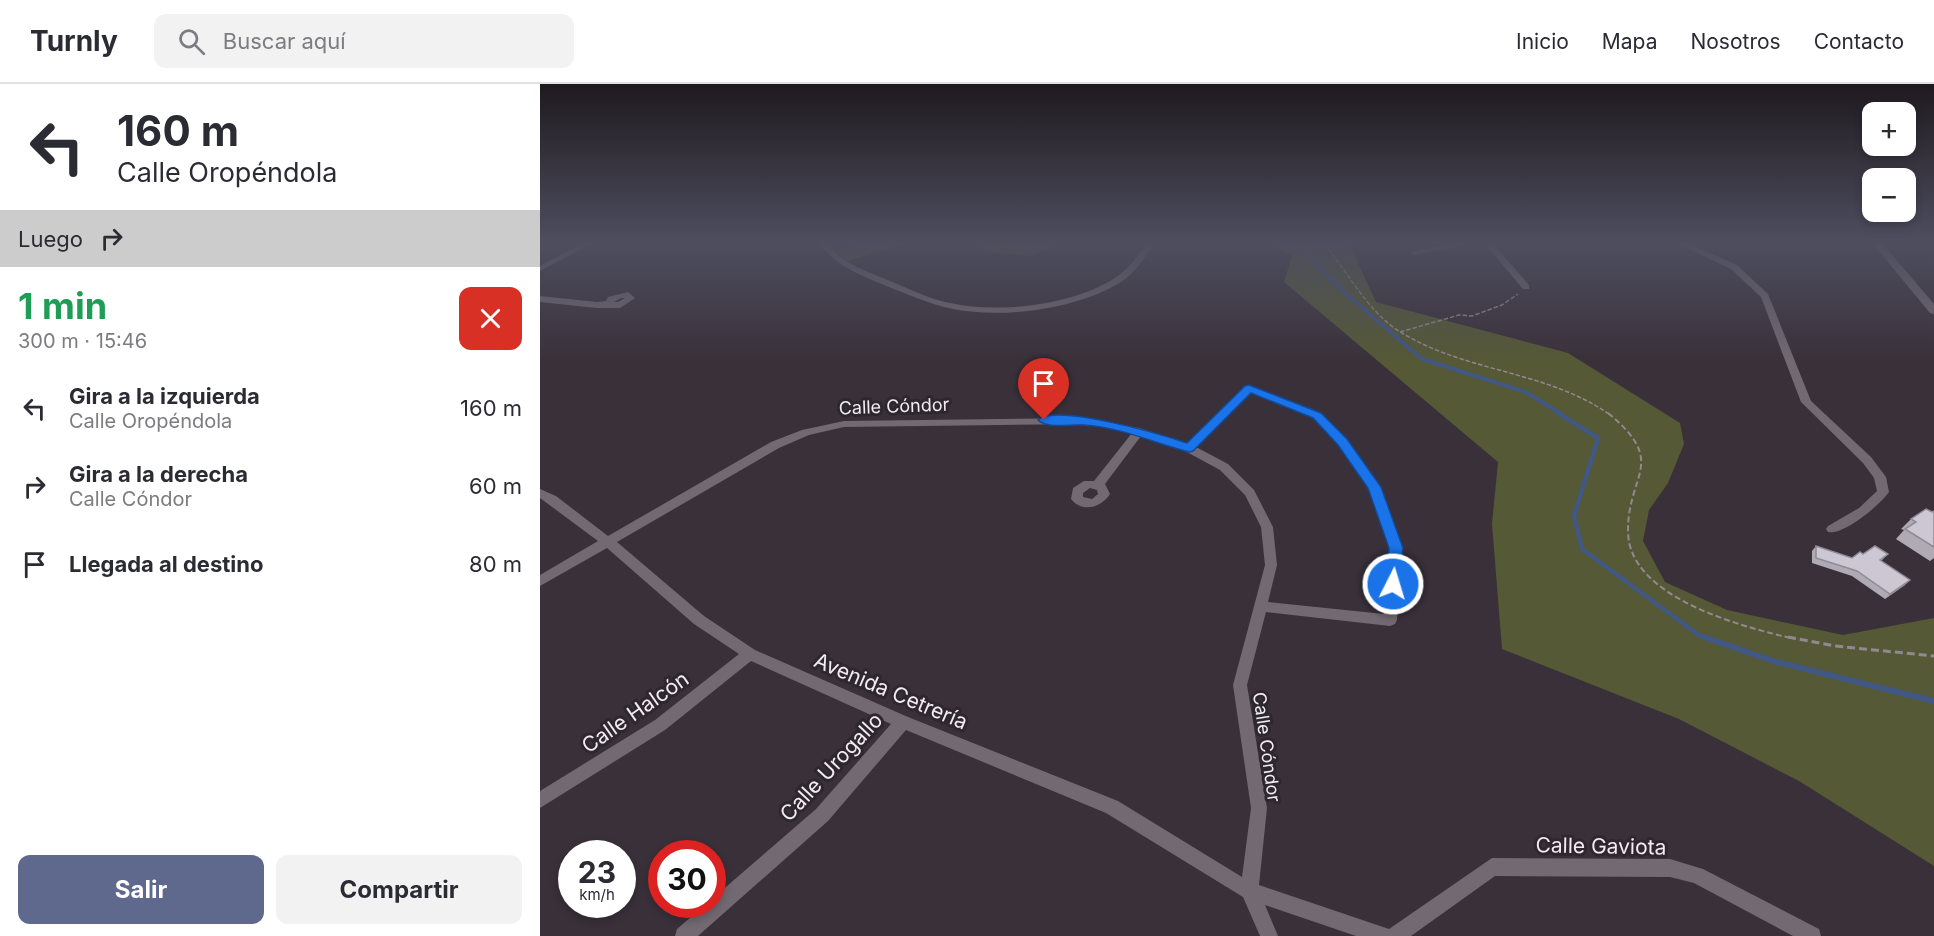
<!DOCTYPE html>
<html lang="es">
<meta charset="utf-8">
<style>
:root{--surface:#fff;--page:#f2f2f3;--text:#2b2b33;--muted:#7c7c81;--line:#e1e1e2;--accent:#5f698e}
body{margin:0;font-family:Inter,sans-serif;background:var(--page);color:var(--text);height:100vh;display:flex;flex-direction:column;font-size:22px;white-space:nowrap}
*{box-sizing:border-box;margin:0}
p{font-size:20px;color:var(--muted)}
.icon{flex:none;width:33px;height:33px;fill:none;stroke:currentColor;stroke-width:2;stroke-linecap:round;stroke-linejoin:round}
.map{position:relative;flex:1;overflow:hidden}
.drawer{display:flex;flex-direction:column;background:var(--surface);width:540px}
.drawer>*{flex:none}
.guide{background:#fff;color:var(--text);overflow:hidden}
.fabs{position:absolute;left:1322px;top:18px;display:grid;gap:12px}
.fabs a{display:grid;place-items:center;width:54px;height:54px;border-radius:12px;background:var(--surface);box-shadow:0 3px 9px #0003;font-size:30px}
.speed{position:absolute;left:18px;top:756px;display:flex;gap:12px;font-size:30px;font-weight:700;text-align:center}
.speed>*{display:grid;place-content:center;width:78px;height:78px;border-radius:50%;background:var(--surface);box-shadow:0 3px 9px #0003;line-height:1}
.speed small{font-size:15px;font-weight:400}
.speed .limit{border:9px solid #d22;background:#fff;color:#111}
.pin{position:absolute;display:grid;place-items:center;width:51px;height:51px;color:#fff;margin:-62px -26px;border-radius:50% 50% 50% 0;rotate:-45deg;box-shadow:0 0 6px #0007}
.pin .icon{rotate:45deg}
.me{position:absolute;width:66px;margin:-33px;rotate:5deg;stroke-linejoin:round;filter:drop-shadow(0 0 4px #0008)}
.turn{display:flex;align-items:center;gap:21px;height:126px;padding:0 18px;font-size:27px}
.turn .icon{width:78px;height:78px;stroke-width:2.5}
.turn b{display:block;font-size:42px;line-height:51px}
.then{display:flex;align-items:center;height:57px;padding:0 18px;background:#0003;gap:12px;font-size:22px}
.round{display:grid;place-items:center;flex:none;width:63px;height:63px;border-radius:12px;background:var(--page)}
.summary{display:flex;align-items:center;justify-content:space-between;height:102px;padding:0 18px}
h1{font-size:36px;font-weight:700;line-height:45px;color:#1e9e55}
.button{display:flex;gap:12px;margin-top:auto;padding:12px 18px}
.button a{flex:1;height:69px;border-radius:12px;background:var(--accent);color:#fff;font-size:24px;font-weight:700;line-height:69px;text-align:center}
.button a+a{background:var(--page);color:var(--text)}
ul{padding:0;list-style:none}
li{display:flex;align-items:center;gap:18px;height:78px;padding:0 18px}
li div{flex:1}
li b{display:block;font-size:22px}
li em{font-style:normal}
header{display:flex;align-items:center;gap:36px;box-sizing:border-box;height:84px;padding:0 30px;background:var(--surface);border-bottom:2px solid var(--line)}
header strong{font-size:28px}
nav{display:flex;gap:33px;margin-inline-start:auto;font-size:21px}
.search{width:420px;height:54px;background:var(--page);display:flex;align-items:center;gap:15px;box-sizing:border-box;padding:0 21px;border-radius:12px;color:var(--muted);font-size:22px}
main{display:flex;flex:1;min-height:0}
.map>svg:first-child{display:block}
.green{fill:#555935}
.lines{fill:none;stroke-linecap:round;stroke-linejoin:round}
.stream-far2{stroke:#415784;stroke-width:4}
.stream-far1{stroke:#415784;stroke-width:4.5}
.stream{stroke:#415784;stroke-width:6}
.path-far2{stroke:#908990;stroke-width:1.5;stroke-dasharray:4.5 2;stroke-linecap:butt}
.path-far1{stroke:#908990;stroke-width:2;stroke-dasharray:6 3;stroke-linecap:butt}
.path{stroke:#908990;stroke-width:3;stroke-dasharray:8 4;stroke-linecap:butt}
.minor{fill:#726972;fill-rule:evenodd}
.tertiary{fill:#726972;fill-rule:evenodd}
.wall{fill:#b0aab5}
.shaded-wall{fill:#908b94}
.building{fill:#cdc6d3;stroke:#908b94;stroke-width:1.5}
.route{fill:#1a73e8;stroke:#114b97;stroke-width:1.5}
.labels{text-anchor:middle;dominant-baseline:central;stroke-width:6;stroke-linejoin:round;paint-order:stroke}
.street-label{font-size:18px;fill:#f1ecf1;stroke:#2f272f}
.near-street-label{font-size:21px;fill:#f1ecf1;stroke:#2f272f}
</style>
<header>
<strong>Turnly</strong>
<div class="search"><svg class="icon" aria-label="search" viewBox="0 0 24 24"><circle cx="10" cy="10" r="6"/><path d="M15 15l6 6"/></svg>Buscar aquí</div>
<nav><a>Inicio</a><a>Mapa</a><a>Nosotros</a><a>Contacto</a></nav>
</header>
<main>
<section class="drawer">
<div class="guide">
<div class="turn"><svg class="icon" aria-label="left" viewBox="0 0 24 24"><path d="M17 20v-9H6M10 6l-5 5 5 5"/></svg><div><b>160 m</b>Calle Oropéndola</div></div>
<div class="then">Luego<svg class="icon" aria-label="right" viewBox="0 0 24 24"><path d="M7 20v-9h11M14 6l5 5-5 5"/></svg></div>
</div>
<div class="summary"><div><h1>1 min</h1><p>300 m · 15:46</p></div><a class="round" style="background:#d93025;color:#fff"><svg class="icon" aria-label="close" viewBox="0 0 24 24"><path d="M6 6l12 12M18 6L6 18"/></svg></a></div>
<ul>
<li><svg class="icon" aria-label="left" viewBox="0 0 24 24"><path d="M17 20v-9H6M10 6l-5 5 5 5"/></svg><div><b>Gira a la izquierda</b><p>Calle Oropéndola</p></div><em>160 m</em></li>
<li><svg class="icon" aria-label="right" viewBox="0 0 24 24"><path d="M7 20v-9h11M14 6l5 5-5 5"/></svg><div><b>Gira a la derecha</b><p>Calle Cóndor</p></div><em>60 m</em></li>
<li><svg class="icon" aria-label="arrive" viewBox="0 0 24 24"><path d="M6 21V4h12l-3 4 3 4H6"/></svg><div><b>Llegada al destino</b></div><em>80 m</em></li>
</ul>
<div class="button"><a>Salir</a><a>Compartir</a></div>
</section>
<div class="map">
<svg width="1394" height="852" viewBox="0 0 1394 852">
<rect width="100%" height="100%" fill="#393039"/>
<g class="green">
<polygon points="319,160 364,160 307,177 295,167"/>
<polygon points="433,160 517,160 491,172 448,168"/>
<polygon points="733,160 809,160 836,218 1028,269 1140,339 1144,360 1128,399 1109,426 1103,457 1125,498 1187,526 1303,551 1394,534 1394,782 1259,697 1139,635 962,565 952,440 958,378 744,198 752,172"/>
</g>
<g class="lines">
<polyline class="stream-far2" points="765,160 771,174 807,211 882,275 986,308 1021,330"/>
<polyline class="stream-far1" points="1018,329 1058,354 1034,432 1042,465 1160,552 1168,555"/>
<polyline class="stream" points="1164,553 1233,577 1394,617"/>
<g class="path-far2">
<path d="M784 160C809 189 828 229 862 249 926 288 1007 287 1069 330"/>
<polyline points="860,248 919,231 932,232 962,221 978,210"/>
</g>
<path class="path-far1" d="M1068 329C1129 379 1087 390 1088 448 1089 514 1203 543 1255 555"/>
<polyline class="path" points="1248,553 1295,562 1394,572"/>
<g class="minor">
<polygon points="41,160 51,160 0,187 0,182"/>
<path d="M280 160H288C304 181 327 187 350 197 370 205 389 215 410 219 459 230 533 221 575 194 588 185 597 174 605 160H613C604 175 596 188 581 198 538 225 463 235 413 225 389 220 367 210 344 201 319 190 297 183 280 160Z"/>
<polygon points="910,160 929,160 874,171 870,169 874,167"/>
<polygon points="945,160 953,160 989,201 989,205 983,205"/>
<path d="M1138 160H1149L1197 181 1228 210 1271 317 1331 373 1346 393 1349 408C1340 421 1303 452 1288 448L1286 445 1288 442 1319 424 1337 407 1334 394 1323 379 1261 318 1221 213 1191 185Z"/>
<path d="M88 208 95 214 80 224H57L0 218V212L57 218 66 217 68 213ZM81 214H85L78 218H74Z"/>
<path d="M709 301 781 329 807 355 838 400 862 464 857 536 855 540 850 542 726 528 707 601 727 724 719 801 849 845 952 774 1130 775 1163 785 1279 845 1281 852H1253L1154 799 1130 793 955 792 871 852H816L725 821 738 852H720L703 813 566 729 366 646 288 737 158 852H135L137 845 166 820H172V815L276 725 351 640 211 577 125 646 0 724V707L115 636 199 570 154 540 67 464 0 502V491L58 457 0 414V405L16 412 68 452 231 358 262 346 304 337 546 334 599 344 647 359 705 302ZM711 308 773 333 799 361 828 404 850 464 844 530 728 518 737 481 733 443 714 406 688 380 656 363ZM546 340 592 349 554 397H544L533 404 531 415C542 429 561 424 570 410L565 400 601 352 645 367 680 386 705 411 721 443 725 481 693 601 711 724 702 793 578 717 368 633 215 566 164 532 77 458 239 364 269 351 304 343ZM550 404 557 406 558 410 552 415 543 413V409Z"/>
</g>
<polygon class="tertiary" points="1333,160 1343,160 1394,220 1394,230 1390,229"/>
</g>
<g class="wall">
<polygon points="1394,427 1394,474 1390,477 1356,455 1364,446 1361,445 1371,435"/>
<polygon points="1276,462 1312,474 1323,470 1348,470 1341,477 1365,501 1345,515 1312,492 1272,479 1272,467"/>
</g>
<polygon class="shaded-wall" points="1370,496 1365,501 1345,515 1350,510"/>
<g class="building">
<polygon points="1386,425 1392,428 1394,427 1394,463 1365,445 1376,438 1371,435"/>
<polygon points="1276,462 1312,474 1320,468 1323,470 1335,462 1348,470 1340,476 1370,496 1350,510 1317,487 1276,474"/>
</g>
<linearGradient id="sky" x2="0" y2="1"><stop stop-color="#1f1a1f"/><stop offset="0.57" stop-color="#4e4e5f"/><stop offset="1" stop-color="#4e4e5f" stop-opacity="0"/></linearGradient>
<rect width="1394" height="279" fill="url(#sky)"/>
<path class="route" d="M709 301 781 329 807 355 841 403 863 464 858 504H848L846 500 849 464 828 404 798 361 773 334 711 309 653 367 649 368C614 359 580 343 544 341 531 340 507 345 498 336 516 319 623 351 647 359L705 302Z"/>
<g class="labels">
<g class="street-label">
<text transform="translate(354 322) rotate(-2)">Calle Cóndor</text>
<text transform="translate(727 663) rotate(82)">Calle Cóndor</text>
</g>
<g class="near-street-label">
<text transform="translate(351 607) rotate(23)">Avenida Cetrería</text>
<text transform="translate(95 628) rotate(-35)">Calle Halcón</text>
<text transform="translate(291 683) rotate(-47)">Calle Urogallo</text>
<text transform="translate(1061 762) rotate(1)">Calle Gaviota</text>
</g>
</g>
</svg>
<div class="fabs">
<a>+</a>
<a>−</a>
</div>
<div class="speed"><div>23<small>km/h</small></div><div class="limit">30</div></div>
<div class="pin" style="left:504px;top:336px;background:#d93025"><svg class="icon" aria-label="arrive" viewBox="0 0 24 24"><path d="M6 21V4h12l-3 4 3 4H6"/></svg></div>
<svg class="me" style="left:853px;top:500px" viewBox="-20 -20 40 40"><circle r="17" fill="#1a73e8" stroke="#fff" stroke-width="3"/><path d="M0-11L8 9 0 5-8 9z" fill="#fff"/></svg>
</div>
</main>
